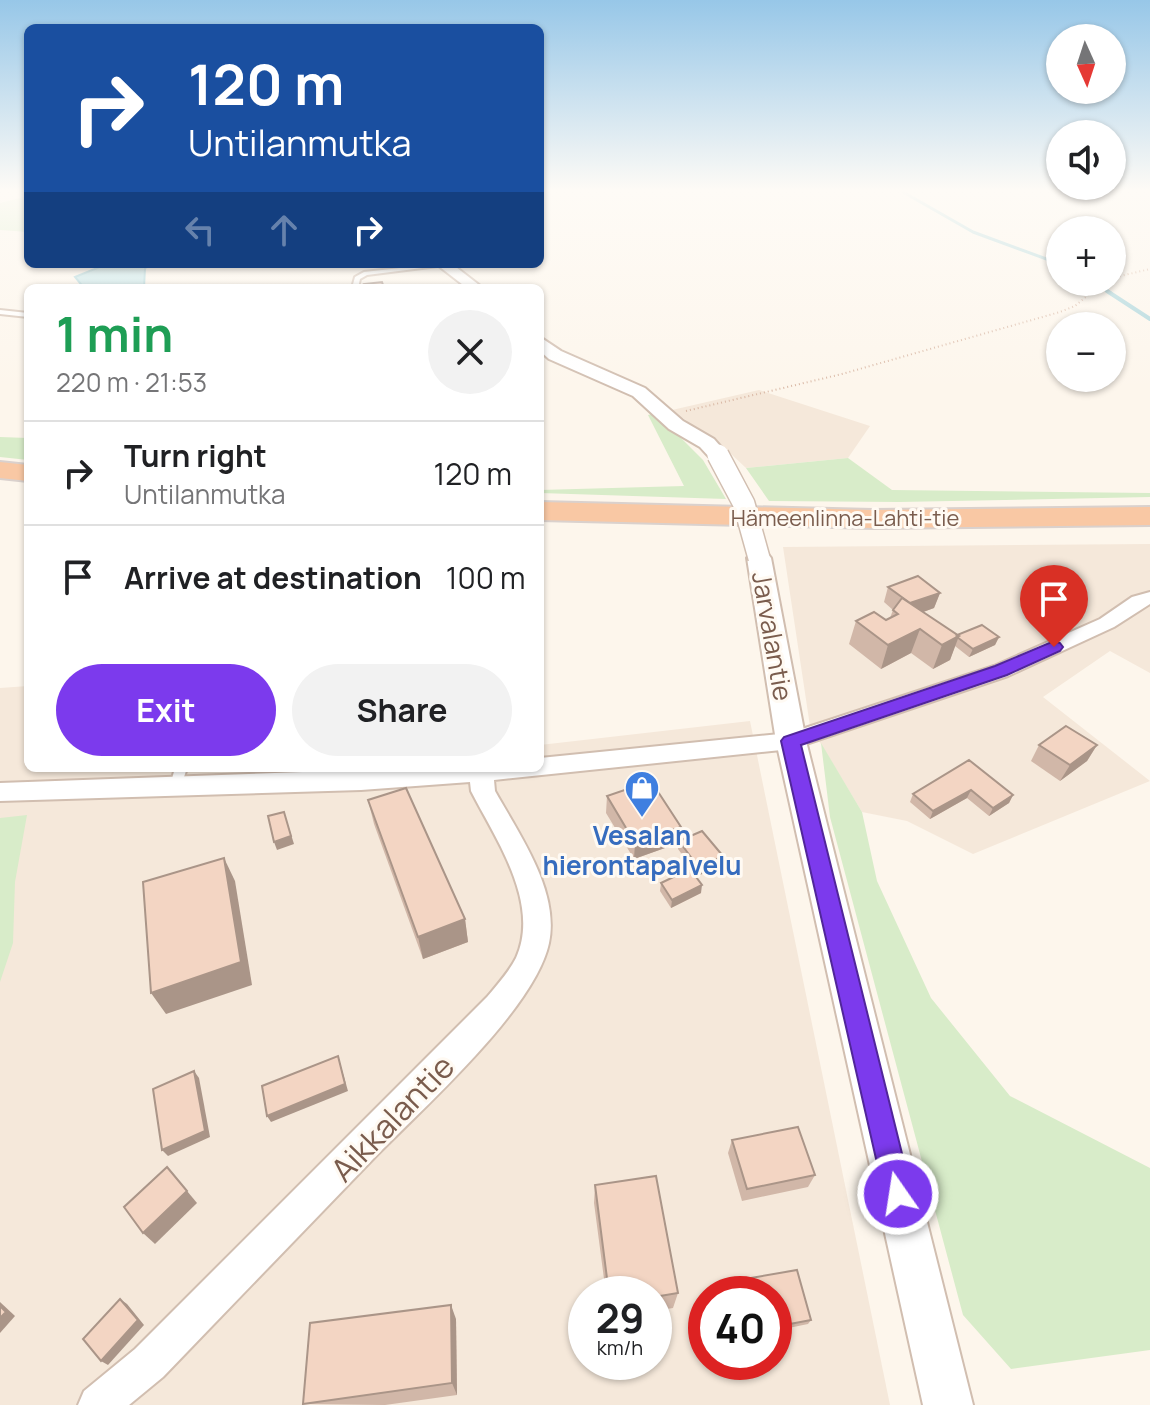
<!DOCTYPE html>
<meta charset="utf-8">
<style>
:root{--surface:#fff;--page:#f2f2f2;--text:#202124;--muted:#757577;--line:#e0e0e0;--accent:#7c3aed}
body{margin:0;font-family:Manrope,sans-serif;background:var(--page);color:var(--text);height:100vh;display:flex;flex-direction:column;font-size:30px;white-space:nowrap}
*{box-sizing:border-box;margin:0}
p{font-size:26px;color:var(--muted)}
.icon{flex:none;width:44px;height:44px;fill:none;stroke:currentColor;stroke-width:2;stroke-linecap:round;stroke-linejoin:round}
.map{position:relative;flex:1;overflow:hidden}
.panel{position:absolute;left:24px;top:284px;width:520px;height:488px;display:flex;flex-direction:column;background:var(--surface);border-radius:12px;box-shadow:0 2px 6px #0004}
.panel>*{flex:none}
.top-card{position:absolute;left:24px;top:24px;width:520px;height:244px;border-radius:12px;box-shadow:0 2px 6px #0004;background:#1a4fa0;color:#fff;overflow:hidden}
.needle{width:52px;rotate:177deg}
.fabs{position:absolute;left:1046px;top:24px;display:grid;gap:16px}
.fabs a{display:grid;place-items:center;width:80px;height:80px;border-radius:50%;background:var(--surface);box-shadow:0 2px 6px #0004;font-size:40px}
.speed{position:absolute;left:568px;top:1276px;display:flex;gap:16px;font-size:40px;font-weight:700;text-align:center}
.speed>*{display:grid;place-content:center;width:104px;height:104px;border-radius:50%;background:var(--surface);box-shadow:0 2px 6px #0004;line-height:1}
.speed small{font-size:20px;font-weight:400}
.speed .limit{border:12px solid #d22;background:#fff;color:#111}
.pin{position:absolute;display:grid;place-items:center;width:68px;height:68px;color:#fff;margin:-82px -34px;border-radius:50% 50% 50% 0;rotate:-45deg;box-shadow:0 0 8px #0007}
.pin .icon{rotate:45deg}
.me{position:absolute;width:88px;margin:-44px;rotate:347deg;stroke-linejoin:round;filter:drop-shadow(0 0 6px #0008)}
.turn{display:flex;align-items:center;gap:28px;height:168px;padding:0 32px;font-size:36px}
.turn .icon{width:104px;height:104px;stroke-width:2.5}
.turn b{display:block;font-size:56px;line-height:68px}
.lanes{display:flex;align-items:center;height:76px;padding:0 32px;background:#0003;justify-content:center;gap:40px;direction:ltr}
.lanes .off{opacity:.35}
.round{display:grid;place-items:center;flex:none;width:84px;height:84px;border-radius:42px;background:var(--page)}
.head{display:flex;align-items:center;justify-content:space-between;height:136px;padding:0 32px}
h1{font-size:48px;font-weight:700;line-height:60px;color:#1e9e55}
.button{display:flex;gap:16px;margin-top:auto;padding:16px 32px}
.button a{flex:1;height:92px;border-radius:48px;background:var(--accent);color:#fff;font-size:32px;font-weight:700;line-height:92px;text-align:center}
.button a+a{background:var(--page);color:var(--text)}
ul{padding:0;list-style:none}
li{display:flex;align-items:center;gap:24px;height:104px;padding:0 32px;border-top:2px solid var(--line)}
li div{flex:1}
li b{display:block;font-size:30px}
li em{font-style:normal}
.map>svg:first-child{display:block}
.residential{fill:#f5e8da;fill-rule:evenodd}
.green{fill:#d8ecc9}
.water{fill:#bfe3e8;stroke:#a5d3da;stroke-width:2}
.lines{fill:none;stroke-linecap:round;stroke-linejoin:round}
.stream-far1{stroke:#a5d3da;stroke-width:3}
.stream{stroke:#a5d3da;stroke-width:4}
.service-casing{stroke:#d1beb0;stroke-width:4}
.minor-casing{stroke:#d1beb0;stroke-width:4}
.tertiary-casing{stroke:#d1beb0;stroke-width:4}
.trunk-casing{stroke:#dad1cd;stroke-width:4}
.path{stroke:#d9b8a5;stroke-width:2;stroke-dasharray:1 3;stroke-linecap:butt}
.service{fill:#fff;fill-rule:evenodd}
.minor{fill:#fff;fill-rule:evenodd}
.tertiary{fill:#fff;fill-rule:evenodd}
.trunk{fill:#f9c8a4;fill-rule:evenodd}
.tertiary-bridge-casing{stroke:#d1beb0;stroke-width:24;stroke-linecap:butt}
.tertiary-bridge{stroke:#fff;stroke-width:21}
.wall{fill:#d1b7a8}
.shaded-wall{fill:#aa9588}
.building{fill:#f3d5c3;stroke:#aa9588;stroke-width:2}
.route{fill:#7c3aed;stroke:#51269a;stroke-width:2}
.labels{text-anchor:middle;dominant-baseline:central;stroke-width:6;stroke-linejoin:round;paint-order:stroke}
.far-street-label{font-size:22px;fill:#7a5c4d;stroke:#fffaf3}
.street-label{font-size:26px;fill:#7a5c4d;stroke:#fffaf3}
.shop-label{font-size:26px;font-weight:bold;fill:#366cbe;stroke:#fffaf3}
.near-street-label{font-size:32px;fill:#7a5c4d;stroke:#fffaf3}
</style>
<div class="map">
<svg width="1150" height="1405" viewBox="0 0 1150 1405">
<rect width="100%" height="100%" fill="#fdf6ec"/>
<g class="residential">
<polygon points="759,390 870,426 848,458 746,468 729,452 672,410"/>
<polygon points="1150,544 1150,673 1110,651 1043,697 1150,781 973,854 907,821 862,812 810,726 783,547"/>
<path d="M28 686V768H540V745L750 721 890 1405H0V688ZM586 1294H654V1362H586ZM706 1294H774V1362H706Z"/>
</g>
<g class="green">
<polygon points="28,196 28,232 0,230 0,203"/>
<polygon points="656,413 703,460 726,499 540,493 540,490 684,486 648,415"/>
<polygon points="0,437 28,438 28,460 0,457"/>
<polygon points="848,458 892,490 1150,493 1150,497 899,502 769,501 746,468"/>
<polygon points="821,743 862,812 877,881 931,998 1010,1096 1150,1168 1150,1350 1011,1369 963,1315 830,817"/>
<polygon points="27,815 15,882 13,943 0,982 0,818"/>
</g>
<polygon class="water" points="107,264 153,264 145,268 144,288 84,288 75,277"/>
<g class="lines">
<g class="stream-far1">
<polyline points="903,192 973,232 1060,264"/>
<polyline points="1093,282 1111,293"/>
</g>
<polyline class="stream" points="1107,291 1150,319"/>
<defs>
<g id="service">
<polygon points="437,264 446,265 367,275 360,279 358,288 352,288 355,277 364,272"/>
<polygon points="439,286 457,286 460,288 436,288"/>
<polygon points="0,310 28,313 28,317 0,314"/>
<polygon points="175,768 187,768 180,789 172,789 170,786"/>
</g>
<path id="minor" d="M1150 592V604L1114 627 1008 676 791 749 494 780 495 791C519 834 560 891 549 943 535 1009 423 1108 374 1158 304 1231 233 1304 163 1377L129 1405H78L84 1391 135 1349 487 997C497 985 509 972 516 958 541 903 495 838 471 791L470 782 361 790 0 801V783L413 768H540V758L790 733 994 666 1100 619 1132 597Z"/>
<g id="tertiary">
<polygon points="436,264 452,264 483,288 467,288"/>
<polygon points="540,337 561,351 645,388 683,421 714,439 728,455 725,459 711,459 700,447 669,429 633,396 549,359 540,351"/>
<polygon points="759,551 767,553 771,558 806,741 973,1405 923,1405 776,741 747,558 751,553"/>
</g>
<g id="trunk">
<polygon points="0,462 28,465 28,481 0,478"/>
<polygon points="540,502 873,510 1150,507 1150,525 873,528 540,520"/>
</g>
</defs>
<use href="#service" class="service-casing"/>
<use href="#minor" class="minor-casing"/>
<use href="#tertiary" class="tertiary-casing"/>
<use href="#trunk" class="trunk-casing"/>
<g class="path">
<polyline points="1112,278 1150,269"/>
<polyline points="686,411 842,374 1060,312 1075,306 1104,282"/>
</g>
<use href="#service" class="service"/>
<use href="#minor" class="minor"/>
<use href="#tertiary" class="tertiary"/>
<use href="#trunk" class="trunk"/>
<defs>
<polyline id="tertiary-bridge" points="718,455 744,504 759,558"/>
</defs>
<use href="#tertiary-bridge" class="tertiary-bridge-casing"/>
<use href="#tertiary-bridge" class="tertiary-bridge"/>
</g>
<g class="wall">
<polygon points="888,587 940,593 934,608 923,612 957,635 999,637 995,645 969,657 955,646 950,660 933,669 911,653 881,669 849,644 856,621 886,620 890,618 893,610 884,602"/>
<polygon points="1039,745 1097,745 1087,761 1060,781 1031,761"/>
<polygon points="969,760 1013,795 1009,803 989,816 967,798 930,819 910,802 913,794"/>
<polygon points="224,768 265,768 226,771"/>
<polygon points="607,796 679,841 723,856 722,864 698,876 678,849 679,843 634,859 606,813"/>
<polygon points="368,800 465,919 468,942 423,959 374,824"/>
<polygon points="661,883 701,893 671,908 660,891"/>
<polygon points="732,1140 815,1175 808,1187 742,1201 728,1153"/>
<polygon points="595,1185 678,1293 673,1308 654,1311 654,1294 606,1294 594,1203"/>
<polygon points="797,1270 811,1320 808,1324 774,1331 774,1294 733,1294 731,1286 733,1281"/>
<polygon points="456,1319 457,1395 385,1405 303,1404"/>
</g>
<g class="shaded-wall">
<polygon points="940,593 934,608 904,619 909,603"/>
<polygon points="920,629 911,653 881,669 888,645"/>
<polygon points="959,636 950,660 933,669 942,645"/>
<polygon points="999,637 995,645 969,657 973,649"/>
<polygon points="1097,745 1087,761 1060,781 1070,765"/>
<polygon points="971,790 967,798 930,819 933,811"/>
<polygon points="1013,795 1009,803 989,816 993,808"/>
<polygon points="284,812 294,844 277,850 274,842"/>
<polygon points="681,827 679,843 634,859 635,843"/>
<polygon points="723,856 722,864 698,876 699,868"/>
<polygon points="224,858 235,881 252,985 166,1014 151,993"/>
<polygon points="702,885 701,893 671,908 672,900"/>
<polygon points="465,919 468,942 423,959 418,937"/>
<polygon points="338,1056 348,1091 271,1122 267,1116"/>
<polygon points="194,1071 199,1078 210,1137 168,1156 162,1150"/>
<polygon points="167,1167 197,1203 155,1244 143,1233"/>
<polygon points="120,1299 127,1304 144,1325 108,1365 101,1361"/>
<polygon points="0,1302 15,1316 0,1333"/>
<polygon points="451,1305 456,1319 457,1395 452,1383"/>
</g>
<g class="building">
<polygon points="382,282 384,288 366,288 364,284"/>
<polygon points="918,576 940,593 910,603 888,587"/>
<polygon points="902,598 959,636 942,645 920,629 888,645 856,621 874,612 886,620 898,614 893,610"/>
<polygon points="982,625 999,637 973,649 957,637 959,636 957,635"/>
<polygon points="1066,726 1097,745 1070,765 1039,745"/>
<polygon points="969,760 1013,795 993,808 971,790 933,811 913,794"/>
<polygon points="651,781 681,827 635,843 607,796"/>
<polygon points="406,788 465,919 418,937 368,800"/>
<polygon points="284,812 291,836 274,842 268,816"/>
<polygon points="702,831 723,856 699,868 679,841"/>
<polygon points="224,858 241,962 151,993 143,882"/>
<polygon points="690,869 702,885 672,900 661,883"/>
<polygon points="338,1056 345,1084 267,1116 262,1086"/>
<polygon points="194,1071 205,1131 162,1150 153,1089"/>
<polygon points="798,1127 815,1175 747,1189 732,1140"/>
<polygon points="167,1167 187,1191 143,1233 124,1207"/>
<polygon points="656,1176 678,1293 654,1297 654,1294 609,1294 595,1185"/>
<polygon points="797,1270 811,1320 774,1327 774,1294 736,1294 733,1281"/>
<polygon points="120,1299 138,1320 101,1361 83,1339"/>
<polygon points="451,1305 452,1383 303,1404 310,1323"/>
<polygon points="0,1306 6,1312 0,1318"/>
</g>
<linearGradient id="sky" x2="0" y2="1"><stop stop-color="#97c7e8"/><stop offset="0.49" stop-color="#fefbf6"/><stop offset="1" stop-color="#fefbf6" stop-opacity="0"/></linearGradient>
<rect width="1150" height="389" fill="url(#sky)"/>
<polygon class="route" points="1054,641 1060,643 1063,647 1060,651 1007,675 801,745 912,1194 908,1204 898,1208 888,1204 884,1194 781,741 784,737 995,666"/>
<defs>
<symbol id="shop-pin" viewBox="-11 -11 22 30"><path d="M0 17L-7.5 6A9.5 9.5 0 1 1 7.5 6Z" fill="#3f7fe0" stroke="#fffaf3"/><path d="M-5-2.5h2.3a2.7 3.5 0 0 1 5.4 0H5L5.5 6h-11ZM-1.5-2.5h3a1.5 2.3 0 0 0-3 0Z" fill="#fff"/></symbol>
</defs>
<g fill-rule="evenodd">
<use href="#shop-pin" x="622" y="768" width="40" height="54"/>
</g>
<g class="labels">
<g class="far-street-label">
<text x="845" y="518">Hämeenlinna-Lahti-tie</text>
</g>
<g class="street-label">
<text transform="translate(773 636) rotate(80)">Jarvalantie</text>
</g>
<g class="shop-label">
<text x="642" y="835">Vesalan<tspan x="642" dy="30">hierontapalvelu</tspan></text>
</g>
<g class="near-street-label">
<text transform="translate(392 1118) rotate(-46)">Aikkalantie</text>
</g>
</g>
</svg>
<div class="fabs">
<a><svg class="needle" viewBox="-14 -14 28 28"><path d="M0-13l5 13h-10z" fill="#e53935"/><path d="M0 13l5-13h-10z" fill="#757577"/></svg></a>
<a><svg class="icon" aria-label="sound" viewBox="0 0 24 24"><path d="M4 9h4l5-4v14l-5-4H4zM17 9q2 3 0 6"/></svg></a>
<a>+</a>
<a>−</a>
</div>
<div class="speed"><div>29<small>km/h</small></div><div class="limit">40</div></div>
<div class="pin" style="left:1054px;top:647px;background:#d93025"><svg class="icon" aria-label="arrive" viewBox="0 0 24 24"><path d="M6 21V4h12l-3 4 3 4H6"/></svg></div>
<svg class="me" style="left:898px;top:1194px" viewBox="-20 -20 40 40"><circle r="17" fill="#7c3aed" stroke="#fff" stroke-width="3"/><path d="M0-11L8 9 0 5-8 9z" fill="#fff"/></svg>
<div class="top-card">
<div class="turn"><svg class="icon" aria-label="right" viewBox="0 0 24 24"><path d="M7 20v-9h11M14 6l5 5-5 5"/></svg><div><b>120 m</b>Untilanmutka</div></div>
<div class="lanes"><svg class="icon off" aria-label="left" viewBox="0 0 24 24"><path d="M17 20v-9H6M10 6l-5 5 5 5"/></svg><svg class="icon off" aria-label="ahead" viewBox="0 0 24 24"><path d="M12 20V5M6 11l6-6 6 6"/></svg><svg class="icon" aria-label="right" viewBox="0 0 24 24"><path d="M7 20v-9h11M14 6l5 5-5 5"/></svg></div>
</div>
<section class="panel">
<div class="head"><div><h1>1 min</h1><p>220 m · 21:53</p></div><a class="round"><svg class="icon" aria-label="close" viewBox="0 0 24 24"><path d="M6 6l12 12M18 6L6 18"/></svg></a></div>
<ul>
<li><svg class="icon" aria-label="right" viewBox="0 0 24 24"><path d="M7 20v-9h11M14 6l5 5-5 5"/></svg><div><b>Turn right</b><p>Untilanmutka</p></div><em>120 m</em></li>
<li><svg class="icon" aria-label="arrive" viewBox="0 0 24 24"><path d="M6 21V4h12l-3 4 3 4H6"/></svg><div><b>Arrive at destination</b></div><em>100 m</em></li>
</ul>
<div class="button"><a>Exit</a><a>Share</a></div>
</section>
</div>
